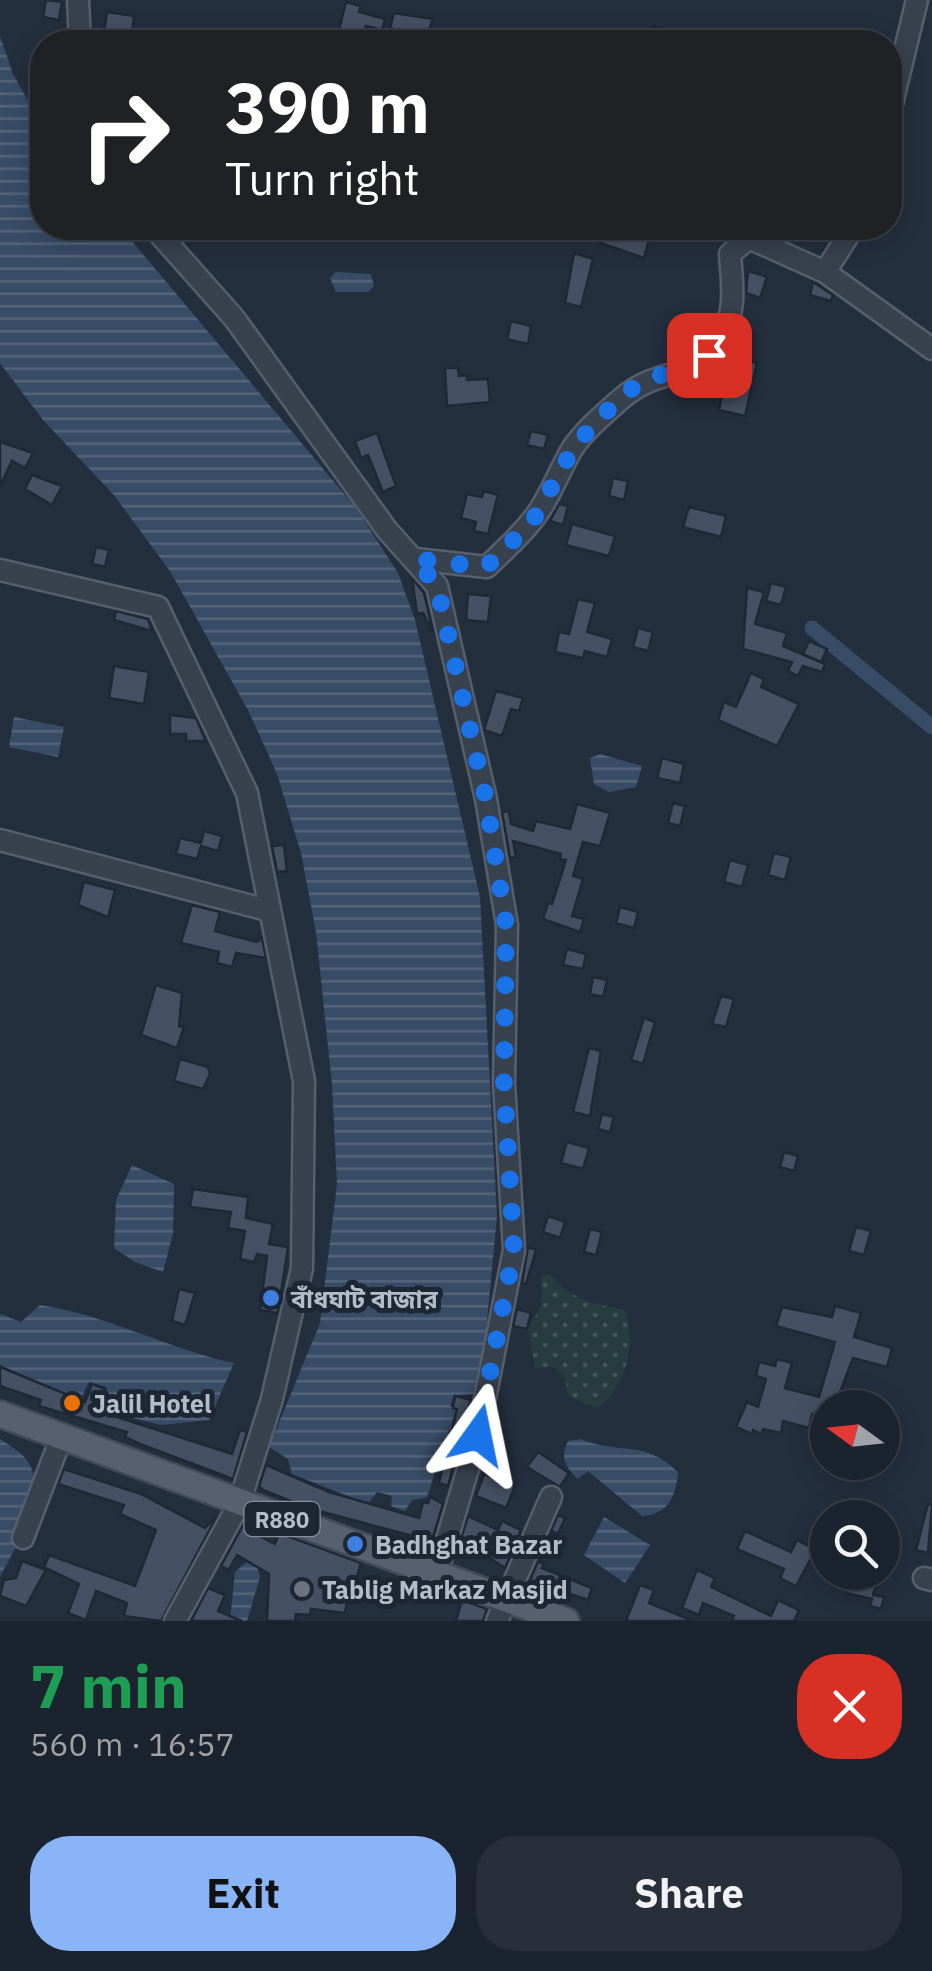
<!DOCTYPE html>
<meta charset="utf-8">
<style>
:root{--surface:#1b232e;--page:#282f3a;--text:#f1f3f6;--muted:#a0a4aa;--line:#39404a;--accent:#8ab4f8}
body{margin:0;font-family:"IBM Plex Sans","Noto Sans Bengali",sans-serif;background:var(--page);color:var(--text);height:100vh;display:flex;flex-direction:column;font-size:38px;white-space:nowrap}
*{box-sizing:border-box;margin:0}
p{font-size:32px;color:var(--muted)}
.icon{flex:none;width:55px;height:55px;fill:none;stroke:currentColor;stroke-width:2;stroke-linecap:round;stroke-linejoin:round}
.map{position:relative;height:1621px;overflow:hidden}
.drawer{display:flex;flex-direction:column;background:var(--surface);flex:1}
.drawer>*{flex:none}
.top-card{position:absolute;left:30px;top:30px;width:872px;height:210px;border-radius:40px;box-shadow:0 5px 25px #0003,0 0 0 2px var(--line);background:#202124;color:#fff;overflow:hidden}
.needle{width:65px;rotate:285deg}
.tools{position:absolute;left:810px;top:1390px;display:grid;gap:20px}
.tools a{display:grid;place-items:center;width:90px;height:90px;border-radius:50%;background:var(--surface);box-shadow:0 5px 25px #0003,0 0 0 2px var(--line);font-size:50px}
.pin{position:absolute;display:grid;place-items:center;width:85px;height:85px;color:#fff;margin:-42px;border-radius:20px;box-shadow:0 5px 15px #0006}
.me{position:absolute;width:110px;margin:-55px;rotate:12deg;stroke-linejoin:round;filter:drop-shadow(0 0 8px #0008)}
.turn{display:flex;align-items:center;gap:35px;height:210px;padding:0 30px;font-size:45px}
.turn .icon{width:130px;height:130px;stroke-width:2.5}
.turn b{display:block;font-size:70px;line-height:85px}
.round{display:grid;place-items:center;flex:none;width:105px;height:105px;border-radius:40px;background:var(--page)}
.head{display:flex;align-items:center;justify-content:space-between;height:170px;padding:0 30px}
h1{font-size:60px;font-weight:700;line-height:75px;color:#1e9e55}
.action{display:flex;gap:20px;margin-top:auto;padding:20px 30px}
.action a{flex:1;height:115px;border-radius:40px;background:var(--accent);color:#111;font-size:40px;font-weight:700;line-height:115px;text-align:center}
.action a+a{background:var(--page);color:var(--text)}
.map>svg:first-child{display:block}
.grass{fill:url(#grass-dots)}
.water{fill:url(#water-rules)}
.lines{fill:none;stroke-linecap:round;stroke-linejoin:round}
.canal{stroke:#394c67;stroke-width:15}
.building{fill:#455162;stroke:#1f2835;stroke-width:2.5}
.minor-casing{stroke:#565f6c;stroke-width:25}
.major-casing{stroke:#414a57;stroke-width:30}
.minor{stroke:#38414e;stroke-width:20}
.major{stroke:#56606e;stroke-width:25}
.route{stroke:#1a73e8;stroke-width:18;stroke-dasharray:0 32.4}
.shop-dot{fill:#3f7fe0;stroke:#1d2633;stroke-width:4}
.food-dot{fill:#e8710a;stroke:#1d2633;stroke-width:4}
.worship-dot{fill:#6b7280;stroke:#1d2633;stroke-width:4}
.labels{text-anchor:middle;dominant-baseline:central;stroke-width:10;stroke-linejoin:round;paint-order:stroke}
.shield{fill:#1d2633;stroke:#878f9c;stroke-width:2.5}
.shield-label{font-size:22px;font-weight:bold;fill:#b4bcc9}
.poi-label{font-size:25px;font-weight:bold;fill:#b4bcc9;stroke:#1d2633;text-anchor:start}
</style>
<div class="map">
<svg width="932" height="1621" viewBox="0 0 932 1621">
<defs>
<pattern id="grass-dots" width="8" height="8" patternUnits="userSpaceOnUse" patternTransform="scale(2.5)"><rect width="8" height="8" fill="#263c3f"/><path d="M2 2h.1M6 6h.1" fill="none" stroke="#435659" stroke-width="1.8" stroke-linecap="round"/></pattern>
<pattern id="water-rules" width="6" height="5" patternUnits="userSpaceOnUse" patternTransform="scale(2.5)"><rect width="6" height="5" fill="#394c67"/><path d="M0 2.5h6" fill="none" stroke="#53647b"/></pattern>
</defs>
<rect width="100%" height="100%" fill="#242f3e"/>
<path class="grass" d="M550 1274C570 1300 593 1303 624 1310 638 1342 626 1387 597 1408L569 1397 564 1376 553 1367 535 1368 528 1330 542 1304 541 1277Z"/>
<g class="water">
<polygon points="0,36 13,74 42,125 42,228 121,228 356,508 398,573 415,620 480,897 497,1216 482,1374 476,1394 454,1395 450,1406 467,1414 467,1425 449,1430 427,1497 412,1500 405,1511 391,1506 392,1496 377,1492 368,1504 292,1474 288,1459 269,1447 320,1323 337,1184 332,1085 316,932 301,853 277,774 249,712 170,571 113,494 43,420 0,363"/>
<polygon points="336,272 371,274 374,286 368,292 336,292 330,278"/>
<polygon points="14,717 64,727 58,757 9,747"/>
<polygon points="600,754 642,766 636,787 609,792 594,784 590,758"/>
<polygon points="132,1165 174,1184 173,1234 163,1272 135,1262 114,1248 116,1200"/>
<path d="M40 1305C107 1315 168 1349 234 1363L209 1420 161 1425 101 1410 107 1387 89 1382 80 1400 0 1365V1314L21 1322Z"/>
<path d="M0 1439C10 1446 24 1453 30 1465 46 1497 15 1549 0 1577Z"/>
<path d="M581 1439C622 1456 642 1438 678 1472 676 1496 668 1515 642 1516L588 1471 578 1479C565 1466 560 1459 568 1441Z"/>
<polygon points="604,1517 650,1545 625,1583 584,1555"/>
<polygon points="249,1560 256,1563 260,1577 247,1621 230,1621 235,1572"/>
</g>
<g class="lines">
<polyline class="canal" points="812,628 932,727"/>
</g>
<g class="building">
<polygon points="46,0 62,2 59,20 43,17"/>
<polygon points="346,2 361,6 359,12 385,19 382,30 366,26 361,39 349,35 346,42 336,42"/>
<polygon points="107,12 134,16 132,35 104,31"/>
<polygon points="394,13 433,19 425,42 412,42 413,35 390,28"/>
<polygon points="654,26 679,42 652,42 646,38"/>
<polygon points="602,228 650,236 644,258 598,242"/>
<polygon points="574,253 593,259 581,307 565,303"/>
<polygon points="748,271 767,277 760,298 746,293"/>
<polygon points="813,282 833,295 831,301 810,295"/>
<polygon points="511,321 531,326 528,344 507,339"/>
<polygon points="683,322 703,327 696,347 679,343"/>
<polygon points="730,357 757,363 745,416 719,410"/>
<polygon points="445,368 458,368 459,376 467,375 467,380 488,379 490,402 447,406"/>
<polygon points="531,431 548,435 544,449 527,445"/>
<polygon points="377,433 396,486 383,492 368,455 361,458 355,441"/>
<polygon points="0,442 33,453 25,468 12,461 0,486"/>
<polygon points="32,475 62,486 52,505 25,489"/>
<polygon points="613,478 628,481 624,500 609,496"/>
<polygon points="484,491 498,495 488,534 474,531 476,522 461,518 467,494 482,497"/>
<polygon points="559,504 568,506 563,525 550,521"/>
<polygon points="689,507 726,516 721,537 683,527"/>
<polygon points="572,524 615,536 609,556 566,545"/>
<polygon points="96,547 109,550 105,567 92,564"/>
<polygon points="412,578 424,593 433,632 423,613 417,614"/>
<polygon points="771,583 786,587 781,605 766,601"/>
<polygon points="747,588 764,592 755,624 787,633 783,646 825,664 822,672 803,666 798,676 788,671 792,662 743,649"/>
<polygon points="468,594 491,596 488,622 466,620"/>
<polygon points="578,599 595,603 587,632 612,639 607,657 585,651 583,658 555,652 559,632 569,634"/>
<polygon points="116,611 148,619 152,631 114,620"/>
<polygon points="638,628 653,632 648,651 633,647"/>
<polygon points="809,641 827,649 821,662 803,654"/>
<polygon points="114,666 149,672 144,704 109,698"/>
<polygon points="751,673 764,679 761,687 799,704 777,746 718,720 724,702 736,707"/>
<polygon points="496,691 523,698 519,711 511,709 502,736 484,730"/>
<polygon points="170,715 196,718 206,741 186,741 186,734 170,734"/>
<polygon points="662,758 684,764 680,783 657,778"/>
<polygon points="673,803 685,806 680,826 668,823"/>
<polygon points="577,804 610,813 600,846 583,842 573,876 583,879 572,916 584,919 580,932 543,919 548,903 552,904 566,860 560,859 561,854 513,841 516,857 510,858 502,812 509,811 511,824 533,831 536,821 570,829"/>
<polygon points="204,831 222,836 218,851 201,846 197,859 176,854 180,838 201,843"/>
<polygon points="284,845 287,871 277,872 272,846"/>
<polygon points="774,853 791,857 785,880 768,875"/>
<polygon points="730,860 748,865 742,887 724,882"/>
<polygon points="84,882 115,890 108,917 78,905"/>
<polygon points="192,905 220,912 215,931 257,942 262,938 266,958 236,953 232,967 217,963 219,952 181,943"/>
<polygon points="620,907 638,912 634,928 616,923"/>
<polygon points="567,949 586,954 583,969 563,965"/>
<polygon points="593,977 607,980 603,997 590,994"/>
<polygon points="156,985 182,993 179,1026 184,1027 177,1048 141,1035"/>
<polygon points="721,996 734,999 726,1027 712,1024"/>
<polygon points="644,1018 655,1022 643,1064 631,1060"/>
<polygon points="589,1048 601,1051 590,1116 573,1112"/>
<polygon points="180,1059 208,1067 210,1074 203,1089 174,1081"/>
<polygon points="602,1114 614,1117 610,1132 598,1129"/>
<polygon points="567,1142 589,1148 583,1169 561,1163"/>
<polygon points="784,1152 798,1156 794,1171 780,1167"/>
<polygon points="193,1189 248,1197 246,1218 273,1224 269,1244 288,1247 278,1313 260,1310 267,1256 257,1254 254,1262 240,1259 245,1231 228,1228 231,1212 190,1207"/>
<polygon points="548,1216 565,1222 560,1238 543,1232"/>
<polygon points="856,1227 871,1231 864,1255 849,1251"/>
<polygon points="590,1229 602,1232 596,1255 584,1252"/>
<polygon points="528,1247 536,1250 526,1284 522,1283"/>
<polygon points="179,1289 195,1293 185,1325 172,1321"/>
<polygon points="835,1306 861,1313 854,1337 892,1348 887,1367 853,1358 834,1408 828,1408 828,1417 812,1414 809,1428 783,1421 781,1433 763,1429 761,1434 753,1430 752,1434 736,1427 747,1402 758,1407 766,1379 756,1376 759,1362 775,1366 777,1359 792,1363 785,1388 819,1397 835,1342 776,1326 782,1307 832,1317"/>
<polygon points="517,1309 531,1313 527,1329 513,1326"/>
<polygon points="0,1367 85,1402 92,1384 105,1389 98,1411 232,1454 240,1430 247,1432 233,1479 140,1444 125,1437 127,1432 39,1406 41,1400 0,1386"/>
<polygon points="455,1396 471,1400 448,1486 439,1483 457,1409 453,1408"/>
<polygon points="538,1452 569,1473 560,1487 527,1467"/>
<polygon points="266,1465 329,1492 419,1518 423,1502 428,1503 430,1497 443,1504 430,1547 416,1537 308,1508 263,1490 259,1486"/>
<polygon points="64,1469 141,1494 205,1528 217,1516 161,1621 124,1616 127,1603 96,1591 86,1620 68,1613 79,1584 44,1567 49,1555 135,1586 156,1530 120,1514 124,1505 58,1484"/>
<polygon points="484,1474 515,1486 506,1508 476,1496"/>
<polygon points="928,1504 932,1505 928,1553 916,1550"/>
<polygon points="558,1515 565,1518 558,1534 552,1531 538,1562 544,1564 542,1568 592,1588 588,1600 530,1580"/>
<polygon points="468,1516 498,1530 502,1521 521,1530 505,1568 461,1539"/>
<polygon points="242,1527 275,1544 279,1533 361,1563 357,1577 352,1576 345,1613 311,1609 310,1615 296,1614 295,1621 267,1621 269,1574 237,1555 229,1570 221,1566"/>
<polygon points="745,1531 791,1552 797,1540 816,1549 796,1586 780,1578 784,1569 737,1549"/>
<polygon points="22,1561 46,1570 26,1606 0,1596 4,1580 16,1578"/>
<polygon points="697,1570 715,1578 711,1587 771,1616 778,1600 799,1610 794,1621 732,1621 734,1616 703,1603 699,1615 682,1608"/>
<polygon points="851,1572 879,1572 873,1595 884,1597 881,1609 870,1606 872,1599 846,1593"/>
<polygon points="640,1585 654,1590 649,1603 693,1621 626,1621"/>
<polygon points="208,1588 225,1595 218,1611 242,1621 191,1621"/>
<polygon points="462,1600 487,1609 483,1621 456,1621"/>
</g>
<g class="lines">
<defs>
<g id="minor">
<polyline points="78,0 80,42"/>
<polyline points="890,112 917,0"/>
<polyline points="154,228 234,318 387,530 437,586 486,799 507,925 504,1083 514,1250 478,1435 437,1573"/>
<polyline points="825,272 853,228"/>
<path d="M415 559 487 567C501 553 517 539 530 523 548 502 558 473 572 449 584 431 604 414 621 399 661 364 693 385 721 337 737 311 732 283 730 254L749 238 825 272 932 349"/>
<polyline points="0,570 158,607 247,793 304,1081 302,1268 272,1399 239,1504 175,1621"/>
<polyline points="0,840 267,910"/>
<polyline points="23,1538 61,1438"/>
<polyline points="924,1578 932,1580"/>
<polyline points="497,1621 551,1497"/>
</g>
<polyline id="major" points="0,1414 566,1621"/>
</defs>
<use href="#minor" class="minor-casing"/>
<use href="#major" class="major-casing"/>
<use href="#minor" class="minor"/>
<use href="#major" class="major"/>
</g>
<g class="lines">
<polyline class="route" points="478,1435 514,1250 504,1083 506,925 486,799 437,586 415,559 486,567 532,522 575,445 610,408 635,386 668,372 692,370 709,355"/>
</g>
<g class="shop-dot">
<circle cx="271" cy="1298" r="10"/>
<circle cx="355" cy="1544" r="10"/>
</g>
<circle class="food-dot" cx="72" cy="1403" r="10"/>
<circle class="worship-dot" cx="302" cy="1589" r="10"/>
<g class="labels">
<rect class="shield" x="244.5" y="1502" width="75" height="34" rx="8"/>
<g class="shield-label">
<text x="282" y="1519">R880</text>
</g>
<g class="poi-label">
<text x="291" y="1298">বাঁধঘাট বাজার</text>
<text x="92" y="1403">Jalil Hotel</text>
<text x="375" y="1544">Badhghat Bazar</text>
<text x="322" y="1589">Tablig Markaz Masjid</text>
</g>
</g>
</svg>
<div class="tools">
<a><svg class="needle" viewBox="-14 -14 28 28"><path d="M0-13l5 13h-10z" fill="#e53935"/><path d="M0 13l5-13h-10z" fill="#a0a4aa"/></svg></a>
<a><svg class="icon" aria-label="search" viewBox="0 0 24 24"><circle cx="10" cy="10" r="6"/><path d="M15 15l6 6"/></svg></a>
</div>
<div class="pin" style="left:709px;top:355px;background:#d93025"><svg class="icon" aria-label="arrive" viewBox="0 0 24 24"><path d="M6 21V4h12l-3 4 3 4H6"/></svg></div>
<svg class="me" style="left:478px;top:1435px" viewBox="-20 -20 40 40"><path d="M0-17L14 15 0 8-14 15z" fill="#1a73e8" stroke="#fff" stroke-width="4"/></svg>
<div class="top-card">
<div class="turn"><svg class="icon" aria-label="right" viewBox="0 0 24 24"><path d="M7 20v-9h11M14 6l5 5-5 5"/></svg><div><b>390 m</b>Turn right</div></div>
</div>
</div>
<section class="drawer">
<div class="head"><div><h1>7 min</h1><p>560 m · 16:57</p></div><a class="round" style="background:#d93025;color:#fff"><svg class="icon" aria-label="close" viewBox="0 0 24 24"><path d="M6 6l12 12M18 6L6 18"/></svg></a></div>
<div class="action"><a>Exit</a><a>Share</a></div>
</section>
